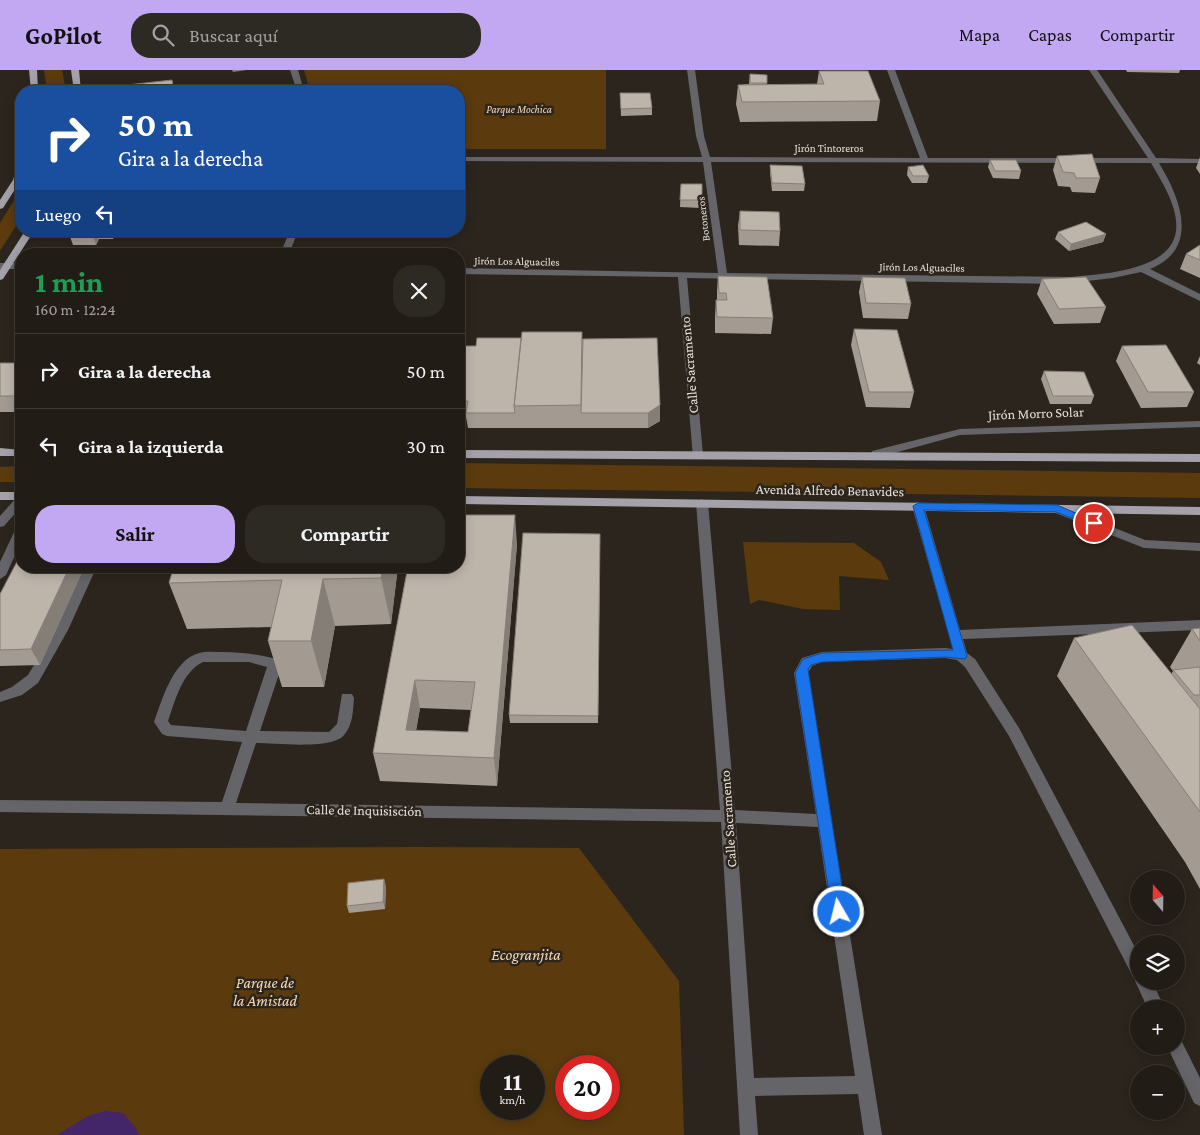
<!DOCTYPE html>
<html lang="es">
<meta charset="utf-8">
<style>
:root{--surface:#211c16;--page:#2d2923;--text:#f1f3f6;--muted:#a2a1a1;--line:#3e3a35;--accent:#c2a7f2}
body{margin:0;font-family:"Crimson Pro",serif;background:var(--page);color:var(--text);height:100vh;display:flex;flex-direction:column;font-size:19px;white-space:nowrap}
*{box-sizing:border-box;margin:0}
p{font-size:16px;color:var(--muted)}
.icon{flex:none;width:28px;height:28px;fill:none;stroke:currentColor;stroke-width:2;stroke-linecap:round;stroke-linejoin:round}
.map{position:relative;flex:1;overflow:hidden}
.side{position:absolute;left:15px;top:178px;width:450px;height:325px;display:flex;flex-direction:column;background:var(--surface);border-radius:20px;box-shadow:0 2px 12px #0003,0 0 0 1px var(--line)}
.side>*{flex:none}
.hud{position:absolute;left:15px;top:15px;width:450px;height:152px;border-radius:20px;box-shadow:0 2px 12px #0003,0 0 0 1px var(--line);background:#1a4fa0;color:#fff;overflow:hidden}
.needle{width:32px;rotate:340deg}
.controls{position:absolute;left:1130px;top:800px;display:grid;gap:10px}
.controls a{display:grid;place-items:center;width:55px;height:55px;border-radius:50%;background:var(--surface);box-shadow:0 2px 12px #0003,0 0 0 1px var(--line);font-size:25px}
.speed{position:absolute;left:480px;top:985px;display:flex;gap:10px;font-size:25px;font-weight:700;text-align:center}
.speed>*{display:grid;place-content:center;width:65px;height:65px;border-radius:50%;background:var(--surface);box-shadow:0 2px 12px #0003,0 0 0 1px var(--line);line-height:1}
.speed small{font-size:12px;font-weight:400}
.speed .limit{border:8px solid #d22;background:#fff;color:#111}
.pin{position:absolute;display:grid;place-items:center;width:42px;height:42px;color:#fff;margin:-21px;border:2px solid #fff;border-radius:50%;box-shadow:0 1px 5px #0007}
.me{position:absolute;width:55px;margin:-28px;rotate:352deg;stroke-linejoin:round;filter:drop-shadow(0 0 4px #0008)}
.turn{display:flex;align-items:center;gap:18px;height:105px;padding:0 20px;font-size:22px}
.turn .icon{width:65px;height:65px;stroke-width:2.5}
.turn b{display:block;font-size:35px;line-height:42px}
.then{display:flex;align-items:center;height:48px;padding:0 20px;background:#0003;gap:10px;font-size:19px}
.round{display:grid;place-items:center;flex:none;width:52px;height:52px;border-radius:20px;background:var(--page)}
.summary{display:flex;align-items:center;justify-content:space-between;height:85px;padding:0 20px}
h1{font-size:30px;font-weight:700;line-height:38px;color:#1e9e55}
.cta{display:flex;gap:10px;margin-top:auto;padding:10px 20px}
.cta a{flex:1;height:58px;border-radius:20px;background:var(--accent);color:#111;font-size:20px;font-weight:700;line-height:58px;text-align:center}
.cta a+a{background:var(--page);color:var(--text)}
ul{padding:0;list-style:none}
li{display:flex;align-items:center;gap:15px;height:75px;padding:0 20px;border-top:1px solid var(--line)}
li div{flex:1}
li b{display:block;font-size:19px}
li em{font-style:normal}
header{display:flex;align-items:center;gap:30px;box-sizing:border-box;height:70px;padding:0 25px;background:var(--accent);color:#111}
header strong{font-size:24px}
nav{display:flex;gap:28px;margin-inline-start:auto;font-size:18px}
.search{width:350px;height:45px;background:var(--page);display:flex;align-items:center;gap:12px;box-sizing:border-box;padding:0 18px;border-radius:20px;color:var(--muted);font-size:19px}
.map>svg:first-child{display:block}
.green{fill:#5b3b0d;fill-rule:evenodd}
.water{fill:#43256a}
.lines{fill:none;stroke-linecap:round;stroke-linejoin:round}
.minor{fill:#656469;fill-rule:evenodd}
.major{fill:#a4a1ab;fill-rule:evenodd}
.wall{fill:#a39b92;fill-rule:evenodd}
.shaded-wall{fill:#847e77}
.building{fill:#bdb4aa;stroke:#847e77;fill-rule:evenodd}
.route{fill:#1a73e8;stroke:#114b97}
.labels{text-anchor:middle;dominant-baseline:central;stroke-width:5;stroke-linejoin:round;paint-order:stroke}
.far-park-label{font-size:11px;font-style:italic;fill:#f7d9b4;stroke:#2c251d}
.far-street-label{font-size:11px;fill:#e6e2dc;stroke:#2c251d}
.street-label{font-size:14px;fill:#e6e2dc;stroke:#2c251d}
.near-park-label{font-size:16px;font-style:italic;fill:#f7d9b4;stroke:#2c251d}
</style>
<header>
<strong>GoPilot</strong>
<div class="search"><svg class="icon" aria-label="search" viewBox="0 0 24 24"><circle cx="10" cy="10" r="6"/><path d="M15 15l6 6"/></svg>Buscar aquí</div>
<nav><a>Mapa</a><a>Capas</a><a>Compartir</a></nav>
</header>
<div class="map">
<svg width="1200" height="1065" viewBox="0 0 1200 1065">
<rect width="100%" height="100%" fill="#2c251d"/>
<g class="green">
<polygon points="44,0 62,0 66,21 47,21"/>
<polygon points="304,0 606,0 606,79 459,79 459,21 310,21"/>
<polygon points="21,119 21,148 0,181 0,153"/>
<polygon points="459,393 1200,403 1200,428 459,418"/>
<polygon points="21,396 21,412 0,412 0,397"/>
<polygon points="743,472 854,473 881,492 889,510 839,506 840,540 803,539 759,530 750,534"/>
<path d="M421 777 579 778 679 911 684 1065H0V779ZM491 996H534V1039H491ZM566 996H609V1039H566Z"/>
</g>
<polygon class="water" points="105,1041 123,1043 136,1058 139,1065 57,1065 88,1046"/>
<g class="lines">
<g class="minor">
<polygon points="290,0 298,0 304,21 297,21"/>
<path d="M687 0H695L704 66 710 87 920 88 887 0H895L928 88H1148L1089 0H1097L1156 88 1200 89V93H1159C1181 129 1200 179 1150 199L1200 224V231L1141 202 1113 208 1061 214 687 208 703 385 697 389 693 388 678 207 459 204V198L718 203 703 92 459 91V87H702L696 66ZM711 92 1151 93C1162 112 1179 138 1176 161 1171 201 1102 204 1071 207L727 203Z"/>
<polygon points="290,161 298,161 289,184 280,184"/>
<rect x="0" y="193" width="21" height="6"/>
<polygon points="1200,351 1200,357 960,365 876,388 871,384 872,381 960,359"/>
<polygon points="21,426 21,437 4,456 0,457 0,446 17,427"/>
<path d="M702 429 708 433 735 740 816 744 794 603 802 588 822 582 945 578 953 579 912 436 914 433 918 432 924 436 960 560 1200 550V560L963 569 967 583 975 589 1019 658 1139 885V911H1152L1165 939H1148L1135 911 1136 909 1133 907 1009 666 965 597 957 590 945 588 822 592 812 596 808 603 882 1065H864L858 1024 755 1026 758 1065H740L721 752 0 742V730L222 732 242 672 167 666 162 664 154 652C162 630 173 590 199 583 206 581 215 582 222 582 241 582 257 584 276 589L281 598 260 661 329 662 337 654 342 624H352L354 628C353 641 353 655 344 665 332 680 275 673 256 673L236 733 720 740 696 433ZM203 592H249L267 597 246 661 171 655 168 651C175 631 182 602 203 592ZM736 753 818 757 855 1006 754 1008Z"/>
<polygon points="1057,435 1145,470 1200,473 1200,481 1144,478 1053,442 1051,439"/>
<polygon points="21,456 21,472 6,505 0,509 0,492 15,460"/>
<polygon points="85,496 97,496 68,560 38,613 22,625 0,632 0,622 12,617 28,605 56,559"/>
<polygon points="1176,968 1181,970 1200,1008 1200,1036 1194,1033 1167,976 1176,976"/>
</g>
<g class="major">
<polygon points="29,0 37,0 38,21 31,21"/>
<polygon points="71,0 79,0 81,21 74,21"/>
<polygon points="18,94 21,94 21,110 3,138 0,139 0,130 13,110"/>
<polygon points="25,161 34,161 3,209 0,210 0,200"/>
<polygon points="0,378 21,380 21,386 0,386"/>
<polygon points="459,380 1200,384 1200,392 459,388"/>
<rect x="0" y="422" width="21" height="8"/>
<polygon points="459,426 1200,437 1200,445 459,434"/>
</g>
</g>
<g class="wall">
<polygon points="1126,0 1180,0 1179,3 1127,2"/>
<polygon points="819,1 880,31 877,51 740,52 736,34 738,15 749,14 750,4 767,5 767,14 817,14"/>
<polygon points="620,23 652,38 652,45 621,46"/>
<polygon points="1057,86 1100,108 1095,123 1072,122 1070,117 1058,116 1053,100"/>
<polygon points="1200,87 1200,104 1196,98"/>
<polygon points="990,90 1021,101 1019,109 993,108 988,97"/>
<polygon points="770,95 805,114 804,121 772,121 770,103"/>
<polygon points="908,97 929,106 927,113 912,113 907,105"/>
<polygon points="681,114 702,130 701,138 680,137"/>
<polygon points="740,141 780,161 779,176 739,175 738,156"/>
<polygon points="68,161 117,161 113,169 99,169 96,175 73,175"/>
<polygon points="1058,162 1106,164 1103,172 1069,181 1055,169"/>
<polygon points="1200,175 1200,208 1180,199 1186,184"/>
<polygon points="718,206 773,248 771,264 715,263 715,246 716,230 717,230 717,221"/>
<polygon points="862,207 911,234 908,249 863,248 859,222"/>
<polygon points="1042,209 1106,237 1100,253 1054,254 1037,224"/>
<polygon points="854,259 914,322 910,338 866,337 851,275"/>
<polygon points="583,269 660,335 660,351 648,358 468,358 466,347 459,347 459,276 476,276"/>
<polygon points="1122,276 1194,322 1187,337 1141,338 1116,291"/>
<polygon points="1200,286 1200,295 1197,293"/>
<rect x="0" y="293" width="21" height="49"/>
<polygon points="1044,301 1094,326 1091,334 1050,334 1041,309"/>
<polygon points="600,464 598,653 510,653 509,645"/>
<path d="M517 474 497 716 380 711 373 683 408 496ZM420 638 471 640 468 662 416 660Z"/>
<polygon points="21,496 85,496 40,595 0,596 0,524"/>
<polygon points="174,496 398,496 391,554 335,556 324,617 282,617 268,571 271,557 187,559 169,513"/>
<polygon points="1200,558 1200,819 1185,792 1057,606 1074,568 1171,604 1173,601 1170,597 1192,559"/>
<polygon points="386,816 385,839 349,843 347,836"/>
</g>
<g class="shaded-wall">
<polygon points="232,0 247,0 233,2"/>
<polygon points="91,161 96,161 99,169 96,175"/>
<polygon points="111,161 117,161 113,169"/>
<polygon points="1106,164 1103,172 1069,181 1071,174"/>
<polygon points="660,335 660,351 648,358 648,343"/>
<polygon points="515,445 517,474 497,716 494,688"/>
<polygon points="70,496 85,496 40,595 31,579"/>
<polygon points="383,496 398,496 391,554 381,508"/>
<polygon points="323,509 335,556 324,617 311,571"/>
<polygon points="415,610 420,638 412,685 406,660"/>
<polygon points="384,809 386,816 385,839 383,832"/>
</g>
<g class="building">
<polygon points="819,1 868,1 880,31 742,32 738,15 824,14"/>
<polygon points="750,4 767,5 767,13 750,13"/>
<polygon points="172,10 174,21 119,21 118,16"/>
<polygon points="620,23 650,23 652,38 621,39"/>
<polygon points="1092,84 1100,108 1076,108 1074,103 1063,102 1057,86"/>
<polygon points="990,90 1016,90 1021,101 995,101"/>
<polygon points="770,95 802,96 805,114 772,113"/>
<polygon points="923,95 929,106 913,106 908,97"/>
<polygon points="681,114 702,114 702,130 680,130"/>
<polygon points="740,141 779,142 780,161 740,160"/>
<polygon points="1086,152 1106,164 1071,174 1058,162"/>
<polygon points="1200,175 1200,190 1186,184"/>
<polygon points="718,206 767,207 773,248 717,247 716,230 727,230 726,223 719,223"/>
<polygon points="862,207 905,208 911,234 866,233"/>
<polygon points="1086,207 1106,237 1059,239 1042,209"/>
<polygon points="854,259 897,260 914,322 869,322"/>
<polygon points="522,262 582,262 581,335 514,336"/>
<polygon points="477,268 521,268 514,336 515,343 466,343 468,331 459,331 459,276 476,276"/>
<polygon points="657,268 660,335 648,343 581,343 583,269"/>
<polygon points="1166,275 1194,322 1148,322 1122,276"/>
<rect x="0" y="293" width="21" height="33"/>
<polygon points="1044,301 1084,302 1094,326 1053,326"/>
<path d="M459 445H515L494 688 373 683 408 496H459ZM415 610 475 612 468 662 406 660Z"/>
<polygon points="523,463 600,464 598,646 509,645"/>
<polygon points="21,484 21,496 70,496 31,579 0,580 0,524"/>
<polygon points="174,496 383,496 381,508 323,509 311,571 268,571 282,510 169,513"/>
<polygon points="1132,555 1200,639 1200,742 1074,568"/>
<polygon points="1200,558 1200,571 1192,559"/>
<polygon points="1200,597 1200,625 1194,625 1173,600"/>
<polygon points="384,809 383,832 347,836 348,813"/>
</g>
<polygon class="route" points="918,433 1057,435 1099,453 1094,457 1056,442 924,440 967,586 965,589 945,587 822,592 811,595 808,599 846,842 844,847 839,849 834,847 832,842 795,603 803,589 822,583 953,580 913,436"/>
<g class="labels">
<g class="far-park-label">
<text x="519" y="39">Parque Mochica</text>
</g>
<g class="far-street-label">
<text x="829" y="78">Jirón Tintoreros</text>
<text transform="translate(703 149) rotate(-97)">Botoneros</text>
<text transform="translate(517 191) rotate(1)">Jirón Los Alguaciles</text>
<text transform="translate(922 197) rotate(1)">Jirón Los Alguaciles</text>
</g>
<g class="street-label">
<text transform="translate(689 295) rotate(-95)">Calle Sacramento</text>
<text transform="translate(1036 343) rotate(-2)">Jirón Morro Solar</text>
<text transform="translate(830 420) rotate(1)">Avenida Alfredo Benavides</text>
<text transform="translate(364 740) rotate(1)">Calle de Inquisisción</text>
<text transform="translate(728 749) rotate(-94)">Calle Sacramento</text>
</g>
<g class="near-park-label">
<text x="526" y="884">Ecogranjita</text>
<text x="265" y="912">Parque de<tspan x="265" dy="18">la Amistad</tspan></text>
</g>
</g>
</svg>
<div class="controls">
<a><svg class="needle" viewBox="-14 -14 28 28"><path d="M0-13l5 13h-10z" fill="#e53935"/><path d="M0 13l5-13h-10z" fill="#a2a1a1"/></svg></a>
<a><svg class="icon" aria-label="layers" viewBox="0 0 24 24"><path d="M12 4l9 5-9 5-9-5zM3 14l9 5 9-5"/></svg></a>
<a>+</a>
<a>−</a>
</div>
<div class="speed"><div>11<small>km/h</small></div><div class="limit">20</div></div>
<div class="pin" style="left:1094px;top:453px;background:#d93025"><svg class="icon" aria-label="arrive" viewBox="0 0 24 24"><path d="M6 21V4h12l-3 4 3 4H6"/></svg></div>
<svg class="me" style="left:839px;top:842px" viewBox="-20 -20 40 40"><circle r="17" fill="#1a73e8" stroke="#fff" stroke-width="3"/><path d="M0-11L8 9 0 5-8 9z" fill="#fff"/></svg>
<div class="hud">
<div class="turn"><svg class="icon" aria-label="right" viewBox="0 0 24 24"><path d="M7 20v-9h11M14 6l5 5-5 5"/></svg><div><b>50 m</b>Gira a la derecha</div></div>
<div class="then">Luego<svg class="icon" aria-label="left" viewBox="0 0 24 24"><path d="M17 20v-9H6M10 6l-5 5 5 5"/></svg></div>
</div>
<section class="side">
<div class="summary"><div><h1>1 min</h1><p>160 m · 12:24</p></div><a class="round"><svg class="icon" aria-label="close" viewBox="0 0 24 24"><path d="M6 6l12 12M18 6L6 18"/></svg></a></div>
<ul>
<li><svg class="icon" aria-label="right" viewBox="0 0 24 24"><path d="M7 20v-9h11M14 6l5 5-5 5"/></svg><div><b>Gira a la derecha</b></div><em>50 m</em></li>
<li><svg class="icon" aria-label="left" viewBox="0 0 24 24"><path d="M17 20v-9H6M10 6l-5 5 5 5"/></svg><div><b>Gira a la izquierda</b></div><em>30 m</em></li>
</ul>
<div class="cta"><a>Salir</a><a>Compartir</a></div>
</section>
</div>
